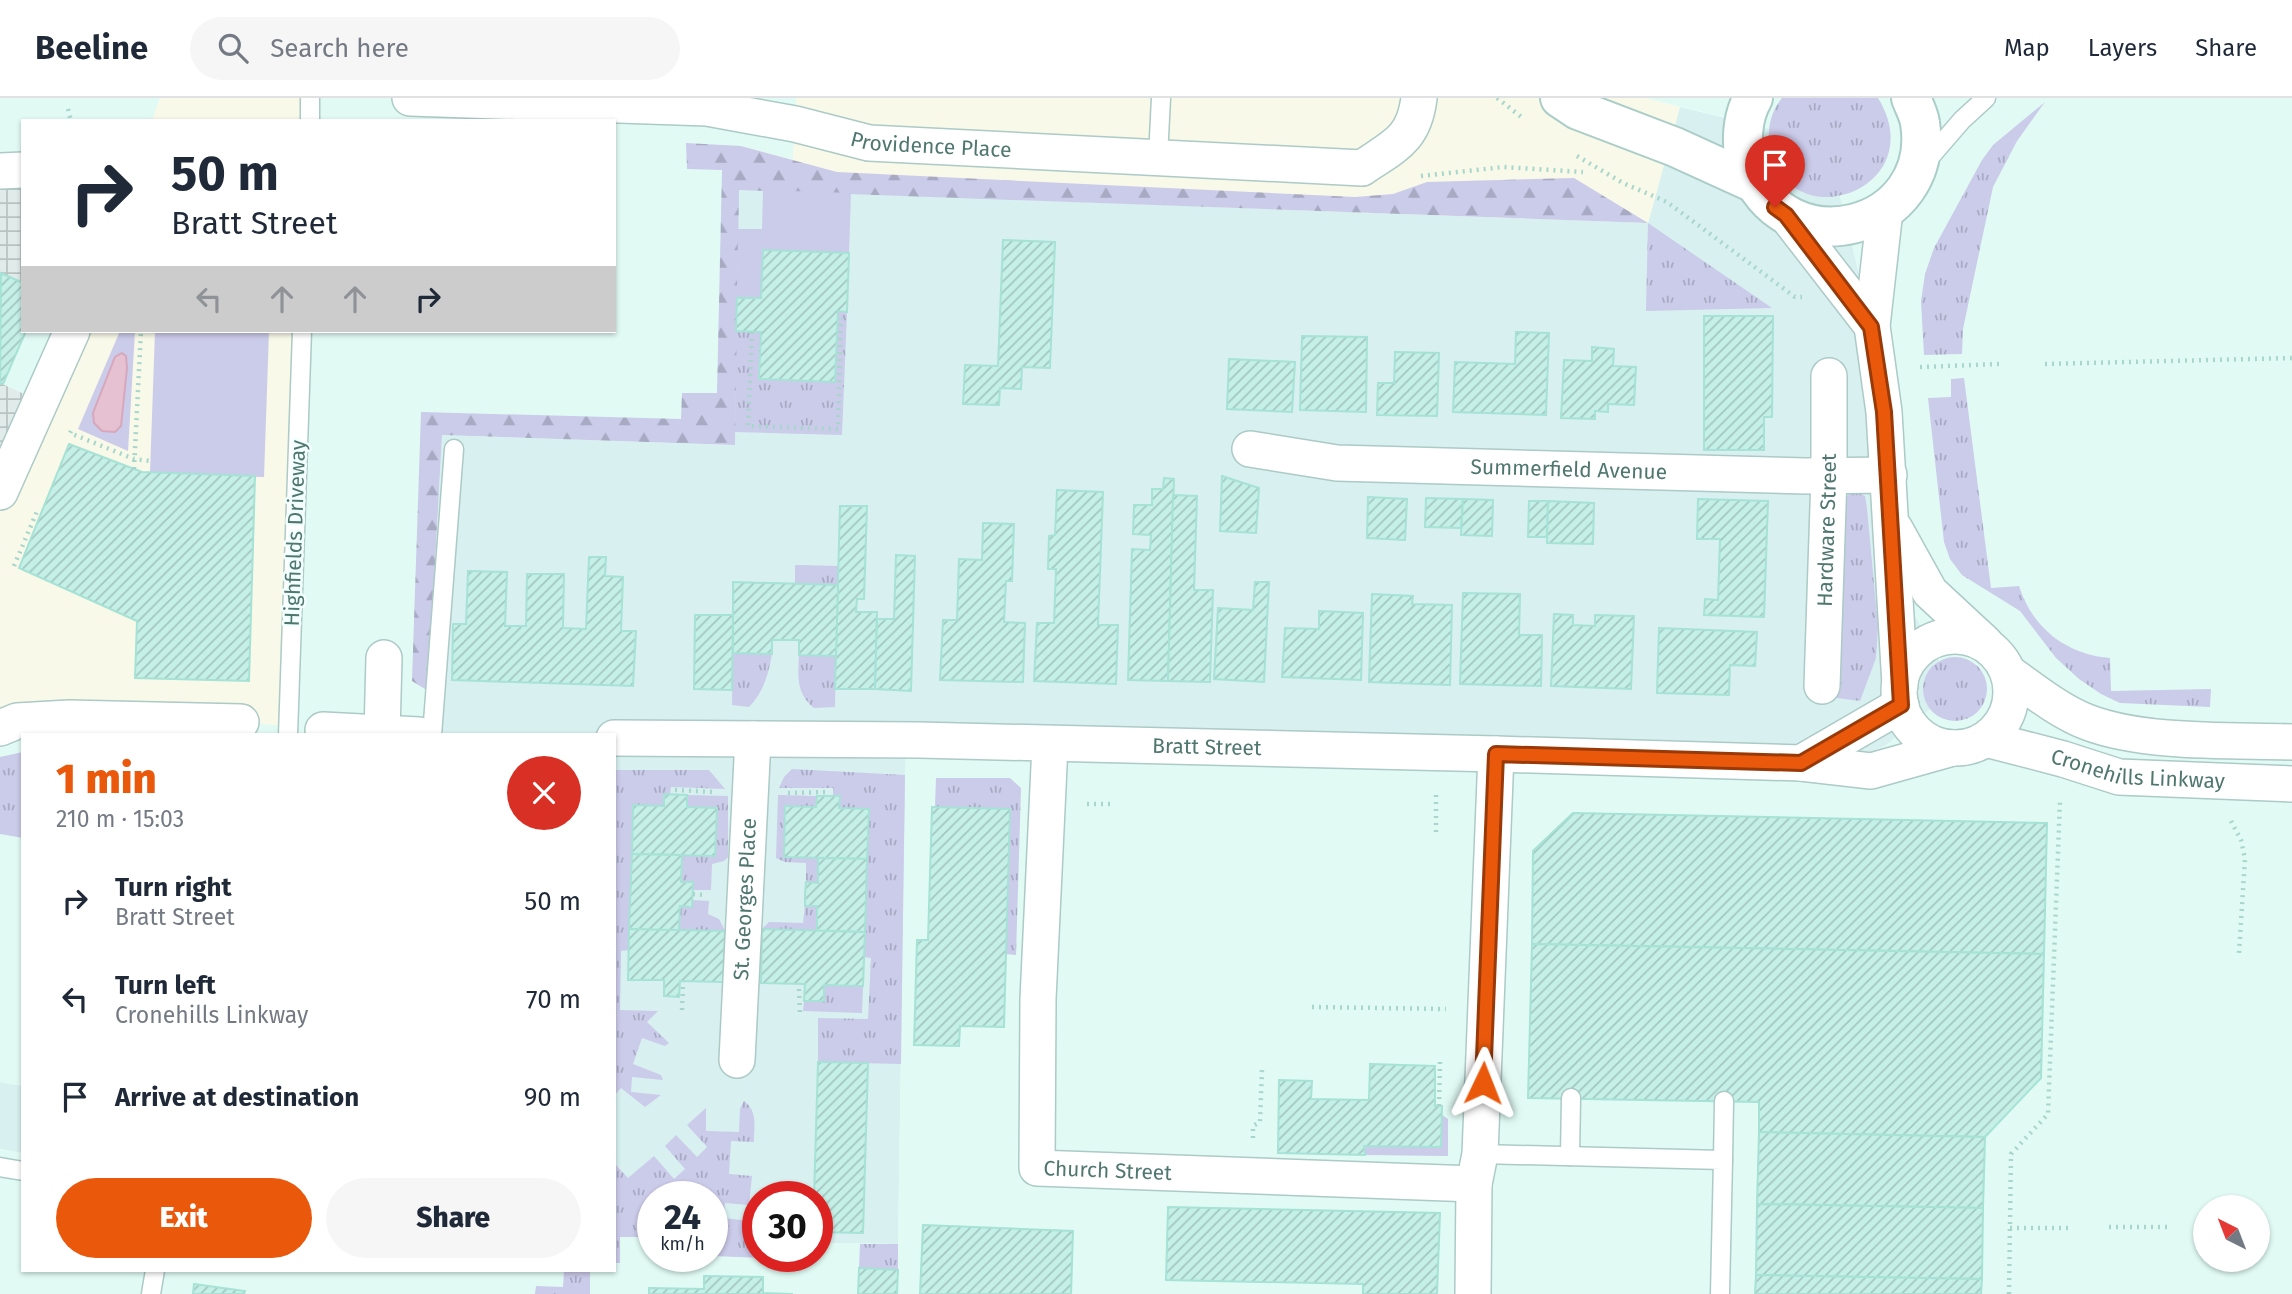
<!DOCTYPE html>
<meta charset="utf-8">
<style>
:root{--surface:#fff;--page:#f6f6f7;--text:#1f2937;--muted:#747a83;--line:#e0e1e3;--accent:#ea580c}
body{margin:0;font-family:"Fira Sans",sans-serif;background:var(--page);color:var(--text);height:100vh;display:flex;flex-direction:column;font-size:26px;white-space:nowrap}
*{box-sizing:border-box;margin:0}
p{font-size:23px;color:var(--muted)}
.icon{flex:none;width:38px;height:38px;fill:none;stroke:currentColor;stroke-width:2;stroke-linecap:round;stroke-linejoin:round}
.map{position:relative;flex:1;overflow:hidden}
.panel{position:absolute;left:21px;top:635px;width:595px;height:539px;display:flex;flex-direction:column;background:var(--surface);border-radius:0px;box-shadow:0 2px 5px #0004}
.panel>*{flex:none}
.guide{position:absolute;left:21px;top:21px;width:595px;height:214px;border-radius:0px;box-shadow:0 2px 5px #0004;background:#fff;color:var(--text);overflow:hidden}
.needle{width:46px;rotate:318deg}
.controls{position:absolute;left:2193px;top:1097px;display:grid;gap:14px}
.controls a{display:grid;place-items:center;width:77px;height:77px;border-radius:50%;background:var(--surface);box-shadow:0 2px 5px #0004;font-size:35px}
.speed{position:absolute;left:637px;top:1083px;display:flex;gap:14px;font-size:35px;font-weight:700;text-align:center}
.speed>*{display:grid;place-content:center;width:91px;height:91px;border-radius:50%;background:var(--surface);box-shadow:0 2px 5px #0004;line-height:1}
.speed small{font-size:18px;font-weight:400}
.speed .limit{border:10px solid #d22;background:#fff;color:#111}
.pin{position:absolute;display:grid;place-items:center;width:60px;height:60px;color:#fff;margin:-72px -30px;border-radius:50% 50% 50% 0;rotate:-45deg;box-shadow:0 0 7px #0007}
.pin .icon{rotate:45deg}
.me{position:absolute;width:77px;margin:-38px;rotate:2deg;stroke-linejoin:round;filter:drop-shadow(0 0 5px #0008)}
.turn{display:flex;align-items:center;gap:24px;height:147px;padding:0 35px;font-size:32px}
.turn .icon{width:91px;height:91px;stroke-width:2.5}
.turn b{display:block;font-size:49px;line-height:60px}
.lanes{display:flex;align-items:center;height:66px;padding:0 35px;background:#0003;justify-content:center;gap:35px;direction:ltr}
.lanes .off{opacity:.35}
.round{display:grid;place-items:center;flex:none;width:74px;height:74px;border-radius:37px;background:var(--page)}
.summary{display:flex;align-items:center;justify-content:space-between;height:119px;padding:0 35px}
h1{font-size:42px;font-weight:800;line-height:52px;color:var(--accent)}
.button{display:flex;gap:14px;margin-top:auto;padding:14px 35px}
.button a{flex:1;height:80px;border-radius:42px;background:var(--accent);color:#fff;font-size:28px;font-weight:800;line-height:80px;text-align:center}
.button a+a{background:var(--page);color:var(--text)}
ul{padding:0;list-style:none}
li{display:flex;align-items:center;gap:21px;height:98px;padding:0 35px}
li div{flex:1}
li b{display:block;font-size:26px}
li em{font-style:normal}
header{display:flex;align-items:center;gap:42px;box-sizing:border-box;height:98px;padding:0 35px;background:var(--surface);border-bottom:2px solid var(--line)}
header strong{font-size:33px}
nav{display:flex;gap:38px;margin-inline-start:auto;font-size:24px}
.search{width:490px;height:63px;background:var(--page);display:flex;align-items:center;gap:18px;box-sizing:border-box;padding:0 24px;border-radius:38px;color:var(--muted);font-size:26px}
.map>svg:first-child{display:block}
.residential{fill:#d8f0f0}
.commercial{fill:#e1fbf4;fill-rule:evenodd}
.industrial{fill:url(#industrial-grid)}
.education{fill:#f8f9e8}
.grass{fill:url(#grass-tufts)}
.forest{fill:url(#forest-firs)}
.garden{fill:#cbcbea}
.water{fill:#e5c1d1;stroke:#d7a8bc;stroke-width:2}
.building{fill:url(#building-hatch);stroke:#a6e2d5;stroke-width:2}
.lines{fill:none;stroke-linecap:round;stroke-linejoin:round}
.lane-casing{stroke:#accac6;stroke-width:21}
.street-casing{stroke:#accac6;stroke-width:38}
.secondary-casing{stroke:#abcdc8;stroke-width:42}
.path{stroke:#a8d6cc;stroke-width:4.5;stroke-dasharray:2 5;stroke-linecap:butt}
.lane{stroke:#fff;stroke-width:18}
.street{stroke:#fff;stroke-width:35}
.secondary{stroke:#fff;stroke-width:38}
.route-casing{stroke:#983908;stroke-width:18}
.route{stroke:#ea580c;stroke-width:12}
.labels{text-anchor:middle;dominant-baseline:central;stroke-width:5;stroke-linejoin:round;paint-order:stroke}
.street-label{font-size:21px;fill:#4f776e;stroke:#f3fefe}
</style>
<header>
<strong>Beeline</strong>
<div class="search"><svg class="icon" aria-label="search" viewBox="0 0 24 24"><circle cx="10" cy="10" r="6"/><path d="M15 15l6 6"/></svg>Search here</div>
<nav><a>Map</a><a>Layers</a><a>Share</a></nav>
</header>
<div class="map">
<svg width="2292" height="1196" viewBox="0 0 2292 1196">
<defs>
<pattern id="industrial-grid" width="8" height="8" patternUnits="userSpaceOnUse" patternTransform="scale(1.75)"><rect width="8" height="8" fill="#e1ecea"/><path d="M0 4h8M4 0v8" fill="none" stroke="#b9c4c2"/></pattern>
<pattern id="grass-tufts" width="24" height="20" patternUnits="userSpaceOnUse" patternTransform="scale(1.75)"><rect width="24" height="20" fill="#cbcbea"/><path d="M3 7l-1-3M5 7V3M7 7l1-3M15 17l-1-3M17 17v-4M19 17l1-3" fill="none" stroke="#a7aac2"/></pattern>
<pattern id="forest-firs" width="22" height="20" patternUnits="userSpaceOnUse" patternTransform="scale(1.75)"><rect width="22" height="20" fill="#cbcbea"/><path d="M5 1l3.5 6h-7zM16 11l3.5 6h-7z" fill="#a7aac2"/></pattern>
<pattern id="building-hatch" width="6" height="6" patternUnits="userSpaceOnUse" patternTransform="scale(1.75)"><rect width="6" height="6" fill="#c5f0e8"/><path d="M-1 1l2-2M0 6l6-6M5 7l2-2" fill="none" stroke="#a2c7c0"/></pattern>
</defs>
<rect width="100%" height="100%" fill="#ecfcfc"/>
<g class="residential">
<polygon points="1680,9 1827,45 1872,228 1954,592 1885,648 1867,656 906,642 898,1146 817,1145 817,1099 758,1099 758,1143 712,1141 712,1099 653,1099 653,1139 614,1138 614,637 423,637 428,593 442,337 734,347 738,91 1648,125"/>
<polygon points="0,984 23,988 23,1055 0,1051"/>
</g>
<g class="commercial">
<polygon points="0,0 160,0 152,23 23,23 23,72 0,73"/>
<polygon points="310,0 796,0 793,62 741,48 738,91 735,347 442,337 428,593 423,637 159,637 241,624 288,628 302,233 614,233 614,23 310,23"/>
<path d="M1646 0H2292V1196H0V1051L23 1055V1172H614V1138L653 1139V1158H712V1141L758 1158H817V1145L898 1146 906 642 1867 656 1885 648 1954 592 1913 514 1892 425 1872 228 1827 45ZM2205 1110H2258V1162H2205Z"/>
<polygon points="1,175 23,185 23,233 72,233 40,303 0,285"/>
<polygon points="0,630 23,637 23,988 0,984"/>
</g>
<g class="industrial">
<polygon points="23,72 23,185 1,176 0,177 0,74"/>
<polygon points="0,285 40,303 0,357"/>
</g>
<g class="education">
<polygon points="160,0 310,0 310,23 152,23"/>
<polygon points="796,0 1646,0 1680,9 1648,125 738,91 741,48 793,62"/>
<polygon points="72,233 302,233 288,628 241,624 0,630 0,394"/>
</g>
<g class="grass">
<path d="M1782 0H1878C1932 88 1797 141 1771 56 1766 36 1769 16 1782 0Z"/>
<polygon points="2045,4 2017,43 1993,89 1963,231 1962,256 1924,257 1921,203 1925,176 1934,150 1982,62 1993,47"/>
<polygon points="1648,125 1772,210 1646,213"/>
<polygon points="838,213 847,214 842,337 735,334 736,233 761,234"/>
<path d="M1964 280 1991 490 2019 488C2032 530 2067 557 2110 560L2111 593 2211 591 2210 609 2120 605 2101 596 2079 581 2056 560 2020 513 1962 477 1950 461 1944 444 1928 300 1951 299V281Z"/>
<polygon points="1857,394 1865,398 1867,411 1878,528 1876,560 1860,603 1837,600 1842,406 1849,396"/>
<polygon points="795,467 839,468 838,487 795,486"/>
<path d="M733 555 772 556C768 577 764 593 749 609L732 607Z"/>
<path d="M799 557 836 558 835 609 814 610C796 595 798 579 799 557Z"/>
<circle cx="1955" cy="591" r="32"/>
<polygon points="23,654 23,740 0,736 0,659"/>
<polygon points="792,671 905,677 901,966 818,964 818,920 868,921 871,860 864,859 869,712 839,710 840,698 833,698 833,690 779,690 784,679"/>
<polygon points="614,672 709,672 725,691 671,689 670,697 664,697 664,708 633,708 629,852 621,853 620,912 658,913 647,924 669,945 665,948 642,940 633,966 661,977 663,982 632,979 631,994 661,997 645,1009 621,990 614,998"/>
<polygon points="936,680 1010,680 1021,690 1016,857 1006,856 1010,711 935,709"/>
<polygon points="687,697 728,698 728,759 724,763 712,766 711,792 693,792 692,784 681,784 682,757 715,757 717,710 687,709"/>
<polygon points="778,697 817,698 816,709 785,709 784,758 818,760 818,785 806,784 806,765 785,764 776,760"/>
<polygon points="692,802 709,803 708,816 719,821 725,833 679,833 680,808 692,809"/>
<polygon points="805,808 817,808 817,833 762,831 769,824 803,825"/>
<polygon points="824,887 863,888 862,915 803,913 804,903 823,903"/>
<path d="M744 1003C758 1013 754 1029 754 1044L731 1043 729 1076 752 1078 749 1107 725 1105 724 1120 758 1124V1158L763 1160 712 1158V1099H653V1139H620V1165H614V1065L628 1080 654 1058 674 1081 685 1071 665 1048 676 1037 697 1059 707 1049 687 1027 706 1010V1033L739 1034 740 1011Z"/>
<polygon points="860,1146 898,1146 898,1172 859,1170"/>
<polygon points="564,1173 590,1173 590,1196 535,1196 536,1188 563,1189"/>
</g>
<polygon class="forest" points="686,45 741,48 837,74 1355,99 1393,96 1427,84 1574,80 1648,125 739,92 735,347 442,337 428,593 412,583 421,314 681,321 682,295 717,295 722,72 687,71"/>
<g class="garden">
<polygon points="763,92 851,95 849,155 764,152 761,200 737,200 738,131 762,131"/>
<polygon points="120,233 135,233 128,353 78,331"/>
<polygon points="155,233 269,233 264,379 150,375"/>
<polygon points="1442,1017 1448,1021 1448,1058 1365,1057 1364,1048 1441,1049"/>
</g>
<polygon class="water" points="122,255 126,258 127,270 121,328 115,334 102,333 94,325 93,315 115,259"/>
<g class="building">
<polygon points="1003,142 1055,144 1050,270 1022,269 1021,291 1000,290 999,307 963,306 965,267 998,268"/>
<polygon points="763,152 849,155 847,214 838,213 835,284 759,281 761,234 736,233 737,200 761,200"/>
<polygon points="1,175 23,185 23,233 26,233 3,286 0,285"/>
<polygon points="1704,218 1773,218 1772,319 1764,319 1764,352 1704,352"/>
<polygon points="1516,234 1549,235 1546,317 1453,314 1455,264 1515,266"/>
<polygon points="1302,238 1367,239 1366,314 1300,312"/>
<polygon points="1592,249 1614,251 1613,268 1636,269 1634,307 1608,306 1608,314 1595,313 1595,321 1561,320 1564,262 1592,263"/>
<polygon points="1395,254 1439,255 1437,318 1377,317 1378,285 1394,285"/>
<polygon points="1229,261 1295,264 1292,314 1227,311"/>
<polygon points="69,346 142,374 255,378 249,583 135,580 137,523 19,470"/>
<polygon points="1222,378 1259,390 1256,435 1220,433"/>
<polygon points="1164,380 1174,381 1168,583 1128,582 1132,451 1150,452 1151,437 1133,436 1134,407 1152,407 1152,391 1163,391"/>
<polygon points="1057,392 1103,394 1098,527 1118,527 1116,586 1034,583 1037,525 1054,525 1056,471 1048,471 1049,438 1055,437"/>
<polygon points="1173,397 1197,398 1194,492 1213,492 1210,584 1168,583"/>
<polygon points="1368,399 1407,401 1405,442 1367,440"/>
<polygon points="1426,400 1463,401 1461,430 1425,429"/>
<polygon points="1463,401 1493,402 1492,438 1461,437"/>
<polygon points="1698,401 1768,403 1764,519 1704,517 1705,501 1718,502 1720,441 1697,441"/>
<polygon points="1529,403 1548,403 1547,439 1528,439"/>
<polygon points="1548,403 1594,405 1593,446 1547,445"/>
<polygon points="840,408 867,408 864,501 857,501 856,514 877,514 875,591 835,591"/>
<polygon points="983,425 1014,426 1012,483 1006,483 1004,524 1025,525 1023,584 940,582 943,522 957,522 959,461 982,462"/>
<polygon points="896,457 915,458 911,593 875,591 877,521 894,521"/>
<polygon points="589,459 606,459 605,478 623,479 621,533 636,533 633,588 452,582 453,526 466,526 468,473 507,474 505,528 526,528 527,476 564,476 563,530 586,531"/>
<polygon points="733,484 838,487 836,558 799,557 799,542 772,542 772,556 733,555"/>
<polygon points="1255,484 1269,484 1264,584 1214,581 1218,510 1253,512"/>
<polygon points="1463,495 1520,496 1519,537 1542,537 1541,588 1460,586"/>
<polygon points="1372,496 1413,498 1412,506 1452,507 1450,587 1369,584"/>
<polygon points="1319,513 1363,515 1361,582 1282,579 1285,530 1319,531"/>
<polygon points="1554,516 1573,517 1573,527 1595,528 1595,517 1634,518 1631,591 1551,588"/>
<polygon points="695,517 733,517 732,592 694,591"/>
<polygon points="1659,530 1757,534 1755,568 1730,567 1729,597 1657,595"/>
<polygon points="664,696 687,697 687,709 717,710 715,758 632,756 633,707 664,708"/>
<polygon points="817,698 840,698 839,710 869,711 867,761 784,759 785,708 816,709"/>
<polygon points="932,709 1010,711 1004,929 960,928 959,948 914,947 917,842 928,842"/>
<polygon points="1573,715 2047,725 2044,856 1532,846 1533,753"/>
<polygon points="632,756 682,757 681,784 693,784 692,809 680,808 679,833 629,831"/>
<polygon points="818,760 867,761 865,834 817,833 817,808 805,808 805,796 806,784 818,785"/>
<polygon points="629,831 725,833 723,884 680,883 679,899 664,898 664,882 628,882"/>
<polygon points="762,831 865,834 863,888 824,887 824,903 804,903 805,886 761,885"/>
<polygon points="1532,846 2044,856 2041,980 1985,1039 1759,1034 1759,1004 1528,1000"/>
<polygon points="818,964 868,965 863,1135 817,1134 817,1099 814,1099"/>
<polygon points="1370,966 1435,968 1435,1008 1442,1008 1441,1049 1364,1048 1365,1057 1278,1055 1279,982 1312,983 1311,1001 1369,1002"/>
<polygon points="1759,1034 1985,1039 1983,1110 1757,1106"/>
<polygon points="1757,1106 1983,1110 1982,1181 1756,1177"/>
<polygon points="1168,1109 1440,1115 1437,1196 1363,1196 1363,1186 1166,1182"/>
<polygon points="923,1127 1073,1133 1071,1196 920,1196"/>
<polygon points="859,1170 898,1172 897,1196 858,1196"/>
<polygon points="1756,1177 1982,1181 1981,1196 1755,1196"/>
<polygon points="704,1178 763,1179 763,1195 793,1196 649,1196 649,1190 704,1191"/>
<polygon points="194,1186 245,1193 244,1196 193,1196"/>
</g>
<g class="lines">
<defs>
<g id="lane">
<polyline points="310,23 310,0"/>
<polyline points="1158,59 1161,0"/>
<polyline points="1924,66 1962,22 1986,0"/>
<polyline points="288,637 302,233"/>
<polyline points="432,637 454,351"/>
<polyline points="1480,1056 1723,1062 1720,1196"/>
<polyline points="1570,1058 1571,1000"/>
<polyline points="1723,1062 1724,1003"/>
<polyline points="0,1069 23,1073"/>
<polyline points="151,1196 155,1172"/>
</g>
<g id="street">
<path id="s1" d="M410 0 707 10 795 26 869 45 1362 70C1394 48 1414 42 1419 0"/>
<polyline points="0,73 23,72"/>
<polyline points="1885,112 1872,228 1884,314 1900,587"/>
<polyline points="1786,117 1872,228"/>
<path id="s2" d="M1250 351 1337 365 1805 378 1889 377"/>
<polyline points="0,394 72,233"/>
<polyline points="1895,431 1930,494 1985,545"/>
<circle cx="1955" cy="594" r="56"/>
<path d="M2009 575C2033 592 2059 613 2087 624 2144 646 2231 642 2292 644"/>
<path id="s3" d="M1822 588 1829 378V278"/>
<polyline points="0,630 17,623 69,620 241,624"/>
<polyline points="323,632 419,637"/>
<polyline points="382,635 384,560"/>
<path id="s4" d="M614 640 919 642 1496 656 1801 665 1871 673 1953 650"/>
<path id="s5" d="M1986 641 2063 661 2119 679 2292 686"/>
<path id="s6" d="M1050 647 1038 901 1037 1070 1474 1086"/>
<polyline points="1801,665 1901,607"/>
<path id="s7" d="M737 962 753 641"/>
<polyline points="1473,1196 1474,1086 1480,1056 1496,656"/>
</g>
<g id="secondary">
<polyline points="1560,0 1578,12 1675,49 1754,85"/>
<path d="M1753 0C1742 19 1740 47 1747 67 1785 172 1937 132 1920 25 1919 17 1914 8 1911 0"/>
</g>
</defs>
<use href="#lane" class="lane-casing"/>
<use href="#street" class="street-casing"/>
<use href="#secondary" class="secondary-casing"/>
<g class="path">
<polyline points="1497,0 1524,21"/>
<polyline points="68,11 71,23"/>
<polyline points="1577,58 1623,85 1667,104 1795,199 1802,199"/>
<polyline points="1421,78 1503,69 1583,74"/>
<polyline points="752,234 748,328 838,331 841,220"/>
<polyline points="2045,266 2292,260"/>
<polyline points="1920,269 1999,266"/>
<polyline points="71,333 70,335 134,361 151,363"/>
<polyline points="134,371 141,233"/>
<polyline points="14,468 38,411"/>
<polyline points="675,692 713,694"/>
<polyline points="788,695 829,694"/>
<polyline points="1087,706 1111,706"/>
<polyline points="2231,723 2241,742 2245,761 2239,855"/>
<polyline points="1436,734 1436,693"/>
<polyline points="693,796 706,797"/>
<polyline points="799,891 800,917"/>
<polyline points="1312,909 1446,911"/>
<polyline points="682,912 683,887"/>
<polyline points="1439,1008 1440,964 1444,963"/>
<polyline points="1253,1040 1253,1028 1260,1024 1262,971"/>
<polyline points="2109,1129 2169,1129"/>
<polyline points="2258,1129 2268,1129"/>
<polyline points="2010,1130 2072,1130"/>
<polyline points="2009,1196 2011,1056 2048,1016 2060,702"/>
</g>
<use href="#lane" class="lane"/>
<use href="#street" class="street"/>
<use href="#secondary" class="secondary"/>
</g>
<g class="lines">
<defs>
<polyline id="route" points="1483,985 1496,656 1801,665 1901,607 1884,314 1871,229 1786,117 1775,109"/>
</defs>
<use href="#route" class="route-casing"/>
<use href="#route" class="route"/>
</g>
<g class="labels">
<g class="street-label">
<text stroke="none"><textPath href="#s1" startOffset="525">Providence Place</textPath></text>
<text stroke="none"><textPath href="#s2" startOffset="320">Summerfield Avenue</textPath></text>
<text stroke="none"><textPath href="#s3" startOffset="156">Hardware Street</textPath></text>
<text transform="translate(295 435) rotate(-88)">Highfields Driveway</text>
<text stroke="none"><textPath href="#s4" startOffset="593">Bratt Street</textPath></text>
<text stroke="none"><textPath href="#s5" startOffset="156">Cronehills Linkway</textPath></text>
<text stroke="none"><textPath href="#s7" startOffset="161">St. Georges Place</textPath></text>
<text stroke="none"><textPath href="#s6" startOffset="494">Church Street</textPath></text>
</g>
</g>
</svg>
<div class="controls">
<a><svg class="needle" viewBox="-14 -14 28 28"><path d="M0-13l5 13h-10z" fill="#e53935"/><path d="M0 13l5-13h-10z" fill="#747a83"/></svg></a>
</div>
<div class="speed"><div>24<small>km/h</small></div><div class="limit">30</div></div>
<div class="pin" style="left:1775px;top:109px;background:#d93025"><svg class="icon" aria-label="arrive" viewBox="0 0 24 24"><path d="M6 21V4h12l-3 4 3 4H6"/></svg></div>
<svg class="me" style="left:1483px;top:985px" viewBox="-20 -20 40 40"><path d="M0-17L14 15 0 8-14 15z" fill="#ea580c" stroke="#fff" stroke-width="4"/></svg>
<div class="guide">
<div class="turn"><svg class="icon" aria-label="right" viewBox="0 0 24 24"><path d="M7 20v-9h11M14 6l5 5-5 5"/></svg><div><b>50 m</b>Bratt Street</div></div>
<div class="lanes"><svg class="icon off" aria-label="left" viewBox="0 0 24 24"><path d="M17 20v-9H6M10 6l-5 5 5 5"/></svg><svg class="icon off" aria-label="ahead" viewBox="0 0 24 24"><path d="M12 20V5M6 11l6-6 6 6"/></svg><svg class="icon off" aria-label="ahead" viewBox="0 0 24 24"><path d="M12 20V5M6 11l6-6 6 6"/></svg><svg class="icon" aria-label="right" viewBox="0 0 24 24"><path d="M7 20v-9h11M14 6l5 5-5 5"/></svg></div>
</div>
<section class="panel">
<div class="summary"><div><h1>1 min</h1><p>210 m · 15:03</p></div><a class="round" style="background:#d93025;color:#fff"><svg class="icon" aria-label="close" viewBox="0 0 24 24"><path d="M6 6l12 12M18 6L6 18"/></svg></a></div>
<ul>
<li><svg class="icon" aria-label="right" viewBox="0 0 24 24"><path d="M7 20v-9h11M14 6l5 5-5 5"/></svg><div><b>Turn right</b><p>Bratt Street</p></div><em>50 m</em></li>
<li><svg class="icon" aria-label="left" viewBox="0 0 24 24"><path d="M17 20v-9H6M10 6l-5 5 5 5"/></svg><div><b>Turn left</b><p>Cronehills Linkway</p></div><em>70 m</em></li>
<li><svg class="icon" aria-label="arrive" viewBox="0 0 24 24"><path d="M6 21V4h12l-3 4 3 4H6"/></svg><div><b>Arrive at destination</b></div><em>90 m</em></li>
</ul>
<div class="button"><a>Exit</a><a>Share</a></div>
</section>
</div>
